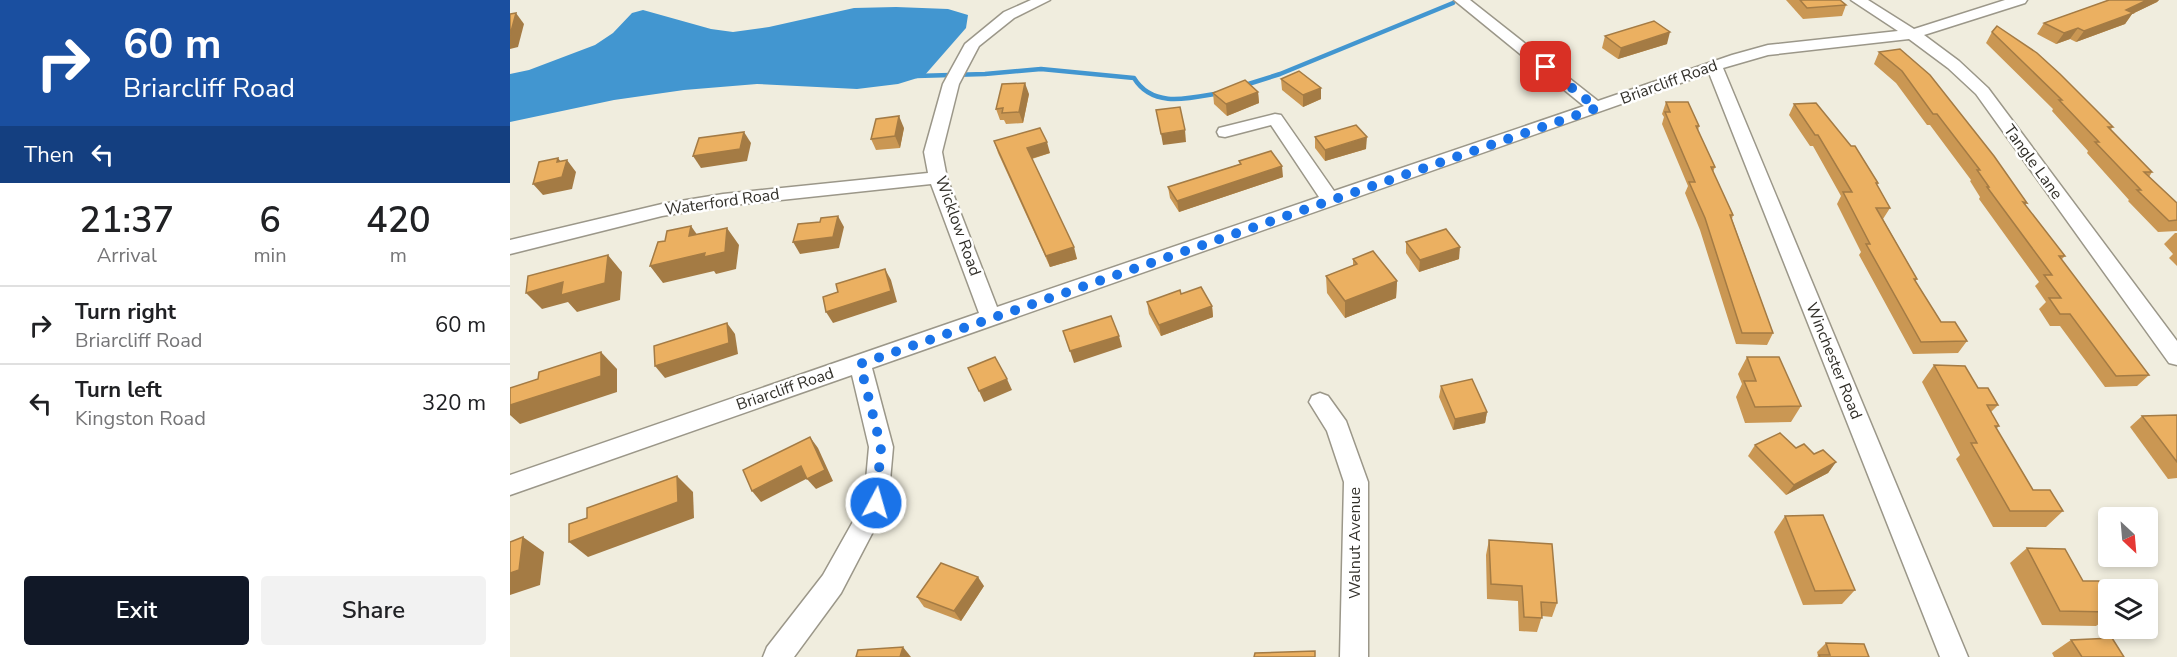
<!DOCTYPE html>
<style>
:root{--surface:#fff;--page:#f2f2f2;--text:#202124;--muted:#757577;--line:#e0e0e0;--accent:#111827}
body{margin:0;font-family:"Nunito Sans",sans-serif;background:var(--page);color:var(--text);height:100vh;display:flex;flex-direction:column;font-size:22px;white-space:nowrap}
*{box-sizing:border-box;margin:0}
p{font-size:20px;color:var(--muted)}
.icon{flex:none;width:33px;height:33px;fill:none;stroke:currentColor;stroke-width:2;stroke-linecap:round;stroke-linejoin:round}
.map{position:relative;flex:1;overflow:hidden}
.sheet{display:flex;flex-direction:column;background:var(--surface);width:510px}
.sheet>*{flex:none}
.top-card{background:#1a4fa0;color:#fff;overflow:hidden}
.needle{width:39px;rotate:154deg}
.tools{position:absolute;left:1588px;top:507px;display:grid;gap:12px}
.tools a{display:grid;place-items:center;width:60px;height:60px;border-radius:6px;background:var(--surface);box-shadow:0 3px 9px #0003;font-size:30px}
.pin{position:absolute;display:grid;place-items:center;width:51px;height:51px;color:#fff;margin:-26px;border-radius:12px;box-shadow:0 3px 9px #0006}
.me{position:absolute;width:66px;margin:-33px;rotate:6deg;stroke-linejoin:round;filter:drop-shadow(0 0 4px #0008)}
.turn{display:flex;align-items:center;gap:21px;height:126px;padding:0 24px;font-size:27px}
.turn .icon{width:78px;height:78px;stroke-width:2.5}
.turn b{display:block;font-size:42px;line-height:51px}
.then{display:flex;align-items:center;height:57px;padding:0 24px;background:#0003;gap:12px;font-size:22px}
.eta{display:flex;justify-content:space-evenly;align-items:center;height:102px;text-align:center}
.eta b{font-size:36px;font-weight:600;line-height:42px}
.action{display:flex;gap:12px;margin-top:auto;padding:12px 24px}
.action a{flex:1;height:69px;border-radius:6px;background:var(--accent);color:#fff;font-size:24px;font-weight:600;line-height:69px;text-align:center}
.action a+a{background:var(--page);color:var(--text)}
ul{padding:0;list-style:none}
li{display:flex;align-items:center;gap:18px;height:78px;padding:0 24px;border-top:2px solid var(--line)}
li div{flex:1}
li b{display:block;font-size:22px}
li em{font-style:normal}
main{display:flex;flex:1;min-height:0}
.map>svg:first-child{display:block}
.water{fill:#4296d0}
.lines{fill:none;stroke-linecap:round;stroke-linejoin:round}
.stream{stroke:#4296d0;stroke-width:4.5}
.street-casing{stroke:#9b9789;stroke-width:3}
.street{fill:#fff;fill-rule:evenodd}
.wall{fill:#ca9753}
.shaded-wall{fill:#a47b44}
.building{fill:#ebb061;stroke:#a47b44;stroke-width:1.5}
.route{stroke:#1a73e8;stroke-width:10;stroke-dasharray:0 18}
.labels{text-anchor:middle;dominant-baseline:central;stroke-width:5;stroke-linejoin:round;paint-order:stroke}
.street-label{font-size:16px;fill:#32302a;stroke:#fff}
</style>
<main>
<section class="sheet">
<div class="top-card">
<div class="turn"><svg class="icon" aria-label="right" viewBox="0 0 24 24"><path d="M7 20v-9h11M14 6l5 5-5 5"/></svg><div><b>60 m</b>Briarcliff Road</div></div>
<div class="then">Then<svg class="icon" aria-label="left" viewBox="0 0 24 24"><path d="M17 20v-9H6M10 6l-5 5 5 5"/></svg></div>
</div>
<div class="eta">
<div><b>21:37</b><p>Arrival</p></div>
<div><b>6</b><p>min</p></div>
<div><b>420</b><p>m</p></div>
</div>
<ul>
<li><svg class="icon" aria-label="right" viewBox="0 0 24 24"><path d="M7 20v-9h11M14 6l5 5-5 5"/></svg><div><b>Turn right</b><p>Briarcliff Road</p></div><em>60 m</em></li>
<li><svg class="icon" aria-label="left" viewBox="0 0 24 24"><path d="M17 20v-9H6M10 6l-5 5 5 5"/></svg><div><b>Turn left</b><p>Kingston Road</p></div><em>320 m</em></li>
</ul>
<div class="action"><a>Exit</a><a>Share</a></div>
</section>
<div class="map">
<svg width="1667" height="657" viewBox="0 0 1667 657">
<rect width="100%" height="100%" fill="#f0edde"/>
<polygon class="water" points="386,7 438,9 458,15 456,28 414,76 388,84 347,89 247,84 174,90 104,100 0,122 0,74 19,70 85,45 103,33 122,13 133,10 201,29 223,32 259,27 344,8"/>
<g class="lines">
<g class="stream">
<path d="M406 76 475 74 531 69 624 78C643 109 680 98 710 93"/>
<polyline points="732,86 770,74 943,3"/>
</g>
<defs>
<g id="street">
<polygon points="521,0 540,0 504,18 469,46 449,84 432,152 437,178 487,307 809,197 761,125 715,137 709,136 707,132 709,128 765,114 771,115 824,191 1074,106 944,0 960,0 1088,101 1222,55 1258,45 1388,31 1341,0 1358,0 1404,29 1495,0 1517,0 1515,3 1414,35 1449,61 1478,88 1667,341 1667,365 1659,363 1466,94 1438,68 1399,39 1258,55 1213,68 1458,657 1430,657 1199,73 362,368 383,447 378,503 331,593 284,657 253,657 257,647 313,575 354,502 359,447 342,375 0,495 0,475 469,313 421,184 213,206 152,216 0,254 0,240 152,204 213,194 418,173 414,152 433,84 455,44 494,12"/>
<polygon points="810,393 818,396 836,421 858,482 858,657 830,657 834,482 817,431 799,402 802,396"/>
</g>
</defs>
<use href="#street" class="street-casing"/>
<use href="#street" class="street"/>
</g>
<g class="wall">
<polygon points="1276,0 1330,0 1336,5 1332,16 1293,19"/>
<polygon points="1599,0 1649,0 1647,2 1622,14 1615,24 1566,42 1560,39 1546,44 1527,34 1534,23"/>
<polygon points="1482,32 1603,127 1601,129 1642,172 1639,177 1667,203 1667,231 1648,232 1618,201 1619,200 1577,153 1578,151 1542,111 1543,109 1476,43"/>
<polygon points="1095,36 1157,44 1108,59 1092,48"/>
<polygon points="1390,49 1517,203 1515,205 1555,256 1551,260 1639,375 1627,386 1595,387 1550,326 1540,326 1529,309 1536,302 1525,286 1529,282 1469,199 1470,197 1460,181 1461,180 1420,125 1417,125 1386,83 1364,64 1369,52"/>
<polygon points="771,79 811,99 793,107 772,90"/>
<polygon points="748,92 749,103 717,116 704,104 703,93"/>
<polygon points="519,94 513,123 496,124 494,120 490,120 486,109"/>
<polygon points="1156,102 1189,126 1188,131 1205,167 1203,172 1223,215 1222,219 1263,333 1257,345 1226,344 1190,230 1175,193 1178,186 1152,124 1154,117 1152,114"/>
<polygon points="1284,104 1368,183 1367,185 1380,208 1373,219 1407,279 1405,282 1431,322 1457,341 1448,353 1403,354 1349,255 1351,252 1327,204 1331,196 1303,146 1300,146 1279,115"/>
<polygon points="394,128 390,148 366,150 361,139"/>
<polygon points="805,137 856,149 815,161 805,148"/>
<polygon points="484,141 540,153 522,159 567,259 540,267 488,153"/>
<polygon points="729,161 773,177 669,212 660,198 658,187 730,164"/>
<polygon points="1665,233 1667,233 1667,266 1659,258 1663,254 1654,244"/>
<polygon points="896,242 949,259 909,272 896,253"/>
<polygon points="843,259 887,281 886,298 835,318 817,293 816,276 843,266"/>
<polygon points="671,294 702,306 703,317 651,336 639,314 637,302"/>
<polygon points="1237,357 1291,406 1281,422 1235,423 1226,397 1232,384 1228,374"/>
<polygon points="1424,365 1468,388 1488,405 1481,412 1489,426 1486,429 1523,490 1553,511 1536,527 1483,527 1446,459 1450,455 1412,382"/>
<polygon points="931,386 977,412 975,423 943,430 929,397"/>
<polygon points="1667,415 1667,478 1658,479 1620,427 1632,416"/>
<polygon points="1245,445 1286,448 1326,462 1318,473 1276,495 1238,456"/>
<polygon points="1275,516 1345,590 1332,604 1293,605 1264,532"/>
<polygon points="979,540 1047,603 1042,617 1032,616 1027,632 1009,631 1008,601 977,599 976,555"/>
<polygon points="1517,548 1573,581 1599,599 1599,617 1586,626 1532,625 1500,563"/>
<polygon points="474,586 451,621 414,607 407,597"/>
<polygon points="1561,640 1614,657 1544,657 1542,653"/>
<polygon points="1316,643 1359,657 1307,657 1308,656 1307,652"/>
</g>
<g class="shaded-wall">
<polygon points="1637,0 1649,0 1647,2 1622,14 1615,24 1566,42 1574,31"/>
<polygon points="6,13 14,24 8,47 0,49 0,35"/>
<polygon points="1568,28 1560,39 1546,44 1554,33"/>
<polygon points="1160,32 1157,44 1108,59 1111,48"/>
<polygon points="515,83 519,94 513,123 509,112"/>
<polygon points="811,88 811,99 793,107 793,95"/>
<polygon points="748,92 749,103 717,116 716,104"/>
<polygon points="389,116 394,128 390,148 385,136"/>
<polygon points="675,130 676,142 653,145 651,134"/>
<polygon points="234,132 241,143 237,161 191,168 183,156"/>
<polygon points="857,137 856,149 815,161 815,150"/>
<polygon points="537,142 540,153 520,159 517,148"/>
<polygon points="48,158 55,167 57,160 66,172 62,189 33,195 23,184 47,162"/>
<polygon points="772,166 773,177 669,212 667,201"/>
<polygon points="328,216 334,227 329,248 290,254 283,242"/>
<polygon points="181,226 193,243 179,236"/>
<polygon points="217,228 229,245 226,269 206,274 204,271 153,283 140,266"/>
<polygon points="564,247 567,259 540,267 536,256"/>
<polygon points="950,247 949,259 909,272 910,260"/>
<polygon points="98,255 112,272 110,300 67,312 58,302 32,309 16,293 53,282"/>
<polygon points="375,269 381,280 387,302 323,323 316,312"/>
<polygon points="887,281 886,298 835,318 835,301"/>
<polygon points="702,306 703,317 651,336 649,325"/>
<polygon points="217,323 225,334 228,354 155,378 145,366"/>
<polygon points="609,336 612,347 564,363 560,351"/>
<polygon points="91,352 107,369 107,392 10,424 0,415 0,405"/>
<polygon points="497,379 502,390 474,402 469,391"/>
<polygon points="977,412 975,423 943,430 945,419"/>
<polygon points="300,437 308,448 323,481 306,489 297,479"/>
<polygon points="1326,462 1318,473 1276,495 1284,485"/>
<polygon points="291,466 300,477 251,502 242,491"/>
<polygon points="167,476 183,492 184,518 78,557 59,542"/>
<polygon points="13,537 34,552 30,585 0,595 0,573"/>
<polygon points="468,577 474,586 451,621 444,611"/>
<polygon points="393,647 401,657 390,657"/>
</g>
<g class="building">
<polygon points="1290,0 1330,0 1336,5 1297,8"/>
<polygon points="1599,0 1637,0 1616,10 1623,13 1574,31 1568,28 1554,33 1534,23"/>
<polygon points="6,13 0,35 0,14"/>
<polygon points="1144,21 1160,32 1111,48 1095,36"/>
<polygon points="1487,26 1527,53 1550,74 1603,127 1598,127 1642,172 1634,172 1667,203 1667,220 1659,221 1627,190 1631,190 1585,142 1589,142 1549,100 1552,100 1482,32"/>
<polygon points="1390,49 1420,75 1484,156 1517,203 1513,202 1555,256 1549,256 1639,375 1606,376 1560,314 1550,314 1539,298 1551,298 1534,275 1542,275 1477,187 1479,187 1467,170 1470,170 1427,114 1423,114 1392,71 1369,52"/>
<polygon points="789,71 811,88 793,95 771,79"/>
<polygon points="735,80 748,92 716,104 703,93"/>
<polygon points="515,83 509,112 492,113 493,108 486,109 492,84"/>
<polygon points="1156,102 1178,102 1189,126 1186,126 1205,167 1201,167 1223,215 1220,215 1263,333 1232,333 1195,218 1179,182 1185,182 1155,112 1160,112"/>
<polygon points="1306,103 1341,146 1345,146 1368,183 1366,183 1380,208 1366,208 1407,279 1404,279 1431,322 1445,322 1457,341 1411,342 1356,244 1360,244 1333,192 1342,192 1308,135 1305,135 1284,104"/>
<polygon points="670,107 675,130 651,134 646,110"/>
<polygon points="389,116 385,136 361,139 366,119"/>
<polygon points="846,125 857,137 815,150 805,137"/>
<polygon points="530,128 537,142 517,148 564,247 536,256 484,141"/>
<polygon points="234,132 230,149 183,156 189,138"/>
<polygon points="761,151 772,166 667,201 658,187 731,164 729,161"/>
<polygon points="48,158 47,162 57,160 52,177 23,184 29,162"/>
<polygon points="328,216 323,237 283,242 288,224 310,222 311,218"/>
<polygon points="181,226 179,236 217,228 215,252 194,257 195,253 140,266 148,242 155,241 157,231"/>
<polygon points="936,229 950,247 910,260 896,242"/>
<polygon points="863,251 887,281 835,301 816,276 847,264 843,259"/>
<polygon points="98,255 95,283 51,295 53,282 16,293 18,276"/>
<polygon points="375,269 381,291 316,312 313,297 328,292 326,284"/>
<polygon points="691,287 702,306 649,325 637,302 670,290 671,294"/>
<polygon points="601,316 609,336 560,351 553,331"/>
<polygon points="217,323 219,343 145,366 144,346"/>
<polygon points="91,352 91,376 0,405 0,388 28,379 29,372"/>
<polygon points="485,357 497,379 469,391 458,368"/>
<polygon points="1237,357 1269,357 1291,406 1245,407 1234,381 1246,381"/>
<polygon points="1424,365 1455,366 1468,388 1478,388 1488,405 1477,405 1489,426 1485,426 1523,490 1540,490 1553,511 1500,511 1461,443 1467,443"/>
<polygon points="962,379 977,412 945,419 931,386"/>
<polygon points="1667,415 1667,462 1632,416"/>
<polygon points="1270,433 1286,448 1294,444 1304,454 1313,450 1326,462 1284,485 1245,445"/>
<polygon points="300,437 315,470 297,479 291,466 242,491 233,470"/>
<polygon points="167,476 168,502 59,542 59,524 77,518 77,508"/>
<polygon points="1313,515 1345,590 1305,591 1275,516"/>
<polygon points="13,537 9,570 0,573 0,542"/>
<polygon points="979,540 1042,544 1047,603 1031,602 1032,618 1014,617 1012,586 981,584"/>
<polygon points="1517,548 1555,549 1573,581 1589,581 1599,599 1599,612 1550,611"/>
<polygon points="431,563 468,577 444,611 407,597"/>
<polygon points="1602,638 1614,657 1572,657 1561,640"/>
<polygon points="1316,643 1354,644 1359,657 1310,657 1309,655 1320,655"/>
<polygon points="393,647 390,657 346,657 348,650"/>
<polygon points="805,651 805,657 744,657 745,653"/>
</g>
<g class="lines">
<polyline class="route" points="366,503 371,447 350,364 1087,108 1036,67"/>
</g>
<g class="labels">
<g class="street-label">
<text transform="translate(1159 82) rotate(-20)">Briarcliff Road</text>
<text transform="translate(1523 162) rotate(54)">Tangle Lane</text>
<text transform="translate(212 202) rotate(-8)">Waterford Road</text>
<text transform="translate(448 226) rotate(70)">Wicklow Road</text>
<text transform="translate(1324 361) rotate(68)">Winchester Road</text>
<text transform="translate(275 389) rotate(-19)">Briarcliff Road</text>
<text transform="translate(845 543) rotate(-90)">Walnut Avenue</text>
</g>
</g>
</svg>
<div class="tools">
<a><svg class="needle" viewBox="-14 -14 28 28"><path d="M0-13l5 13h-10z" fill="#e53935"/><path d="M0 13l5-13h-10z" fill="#757577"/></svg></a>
<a><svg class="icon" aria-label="layers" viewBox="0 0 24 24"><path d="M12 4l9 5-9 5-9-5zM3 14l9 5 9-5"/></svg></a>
</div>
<div class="pin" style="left:1036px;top:67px;background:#d93025"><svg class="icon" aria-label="arrive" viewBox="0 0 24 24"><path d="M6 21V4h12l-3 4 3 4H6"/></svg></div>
<svg class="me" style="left:366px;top:503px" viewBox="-20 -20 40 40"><circle r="17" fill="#1a73e8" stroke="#fff" stroke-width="3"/><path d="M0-11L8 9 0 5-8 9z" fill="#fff"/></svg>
</div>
</main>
